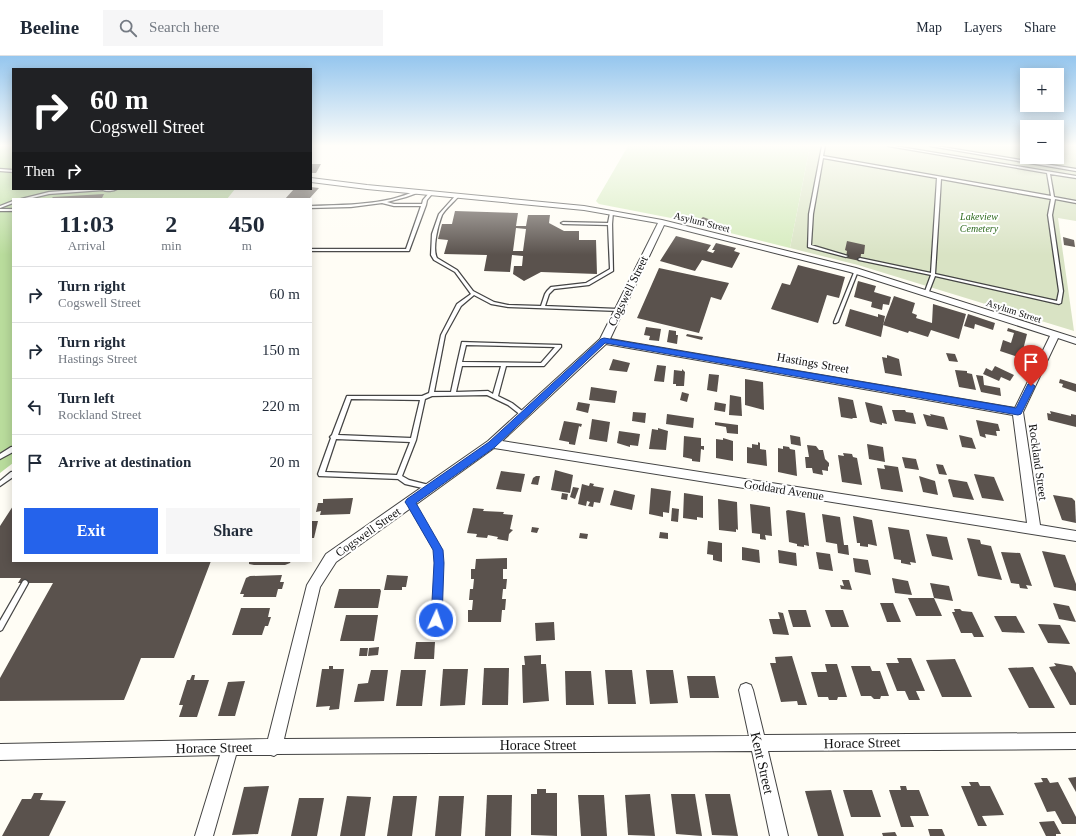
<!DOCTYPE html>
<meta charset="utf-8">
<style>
:root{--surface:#fff;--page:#f6f6f7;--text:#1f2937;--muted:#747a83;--line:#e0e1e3;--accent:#2563eb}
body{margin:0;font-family:Georgia,serif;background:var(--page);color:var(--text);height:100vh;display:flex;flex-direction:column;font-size:15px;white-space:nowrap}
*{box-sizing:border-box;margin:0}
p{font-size:13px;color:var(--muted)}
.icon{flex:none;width:22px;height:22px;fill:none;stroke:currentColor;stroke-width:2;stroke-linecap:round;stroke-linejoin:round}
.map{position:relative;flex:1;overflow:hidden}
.drawer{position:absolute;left:12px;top:142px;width:300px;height:364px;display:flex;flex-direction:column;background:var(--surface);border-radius:0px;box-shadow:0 2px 10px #0003}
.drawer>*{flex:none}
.banner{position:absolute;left:12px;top:12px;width:300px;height:122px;border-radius:0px;box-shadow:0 2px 10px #0003;background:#202124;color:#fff;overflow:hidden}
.tools{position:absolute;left:1020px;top:12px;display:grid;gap:8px}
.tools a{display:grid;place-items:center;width:44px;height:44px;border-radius:0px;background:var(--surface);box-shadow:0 2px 10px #0003;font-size:20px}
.pin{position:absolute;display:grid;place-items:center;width:34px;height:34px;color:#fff;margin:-41px -17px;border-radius:50% 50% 50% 0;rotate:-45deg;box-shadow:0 0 4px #0007}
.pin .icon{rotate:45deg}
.me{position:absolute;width:44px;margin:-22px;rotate:3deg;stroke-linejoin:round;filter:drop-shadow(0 0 3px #0008)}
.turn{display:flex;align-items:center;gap:14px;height:84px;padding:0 12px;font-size:18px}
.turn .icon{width:52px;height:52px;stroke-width:2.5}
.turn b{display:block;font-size:28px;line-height:34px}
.then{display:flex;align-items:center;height:38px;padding:0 12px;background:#0003;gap:8px;font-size:15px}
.eta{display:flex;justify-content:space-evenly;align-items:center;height:68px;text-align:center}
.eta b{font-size:24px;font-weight:700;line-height:28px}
.button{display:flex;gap:8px;margin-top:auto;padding:8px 12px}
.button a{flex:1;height:46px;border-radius:0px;background:var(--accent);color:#fff;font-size:16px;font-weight:700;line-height:46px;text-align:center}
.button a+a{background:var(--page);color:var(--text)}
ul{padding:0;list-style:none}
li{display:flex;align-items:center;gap:12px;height:56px;padding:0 12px;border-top:1px solid var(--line)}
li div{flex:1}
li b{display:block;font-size:15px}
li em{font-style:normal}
header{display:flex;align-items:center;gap:24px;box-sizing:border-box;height:56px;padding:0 20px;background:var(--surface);border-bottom:1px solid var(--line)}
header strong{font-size:19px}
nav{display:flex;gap:22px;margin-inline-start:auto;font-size:14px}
.search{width:280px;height:36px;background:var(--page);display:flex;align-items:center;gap:10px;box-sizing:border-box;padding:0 14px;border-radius:0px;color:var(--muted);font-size:15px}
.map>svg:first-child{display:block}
.green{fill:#d5ebbd}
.forest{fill:#b9dc9c}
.cemetery{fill:#d9e3c4}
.building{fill:#5a524d;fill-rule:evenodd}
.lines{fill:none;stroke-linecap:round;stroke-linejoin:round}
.lane-casing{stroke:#444;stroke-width:2.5}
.street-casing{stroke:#444;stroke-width:2}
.lane{fill:#fff;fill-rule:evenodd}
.street{fill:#fff;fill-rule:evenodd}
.route{fill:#2563eb;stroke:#184099}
.labels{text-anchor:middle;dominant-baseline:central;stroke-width:4;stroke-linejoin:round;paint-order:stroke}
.far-park-label{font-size:10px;font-style:italic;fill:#2f6b1f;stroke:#fff}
.far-street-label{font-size:10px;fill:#111;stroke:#fff}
.street-label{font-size:12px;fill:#111;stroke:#fff}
.near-street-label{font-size:14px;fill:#111;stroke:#fff}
</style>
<header>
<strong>Beeline</strong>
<div class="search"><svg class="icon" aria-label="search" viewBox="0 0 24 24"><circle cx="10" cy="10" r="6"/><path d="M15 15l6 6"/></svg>Search here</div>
<nav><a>Map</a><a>Layers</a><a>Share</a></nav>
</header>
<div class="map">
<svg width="1076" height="780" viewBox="0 0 1076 780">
<rect width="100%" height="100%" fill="#fffdf5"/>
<polygon class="green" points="628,90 810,90 790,192 671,162 599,148 596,145"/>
<polygon class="forest" points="0,90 13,90 13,133 235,133 227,143 13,143 13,407 0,417"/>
<polygon class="cemetery" points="810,90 1027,90 1027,101 1057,101 1057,90 1076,90 1076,165 1058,162 1074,275 858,209 790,192"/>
<g class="building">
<polygon points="311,108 321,108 316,117 311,117"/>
<polygon points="311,131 319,132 309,143 285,143 294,133 311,133"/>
<polygon points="104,138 102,142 91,143 51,143 53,141"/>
<path d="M455 155 518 157 516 170H526L528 159H550L549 167 564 175H579V184H596L597 218 541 216 524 225 513 218 514 210H522L523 200 512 199 510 216 484 215 487 199 444 198 448 184 438 183 442 168H452ZM516 172 526 173 523 195H513Z"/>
<polygon points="703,161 711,164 707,167 699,164"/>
<polygon points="676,180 711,189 707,195 713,197 715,194 712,194 716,187 736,192 734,195 740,197 732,212 702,204 695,215 660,205"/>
<polygon points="1063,181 1074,184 1075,191 1064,189"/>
<polygon points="847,185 865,189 864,198 861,198 860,205 846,202 847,195 845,194"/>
<polygon points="798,209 845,221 839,242 827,239 818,267 771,253 782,227 790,229"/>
<polygon points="659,212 729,227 721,244 711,241 699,277 637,262"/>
<polygon points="858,225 876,230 874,236 891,241 889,249 883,248 882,254 871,251 872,246 854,241"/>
<polygon points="894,240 915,247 912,257 917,259 916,262 932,267 933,248 966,258 959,283 931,274 928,281 909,275 908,277 883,269"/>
<polygon points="850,253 878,261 878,258 885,260 881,281 845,270"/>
<polygon points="968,258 995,267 993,274 975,268 974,273 964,270"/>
<polygon points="646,271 661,273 659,285 649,284 650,280 644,279"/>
<polygon points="1008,272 1027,278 1021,302 1000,295 1003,284 1011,287 1014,277 1007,275"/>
<polygon points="669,274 676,275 676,279 678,279 677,288 667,286"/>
<polygon points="687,278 703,281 702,284 686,280"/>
<polygon points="946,297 955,298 958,306 949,305"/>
<polygon points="887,299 899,303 902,320 885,317 882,301 887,302"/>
<polygon points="613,303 630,307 627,316 609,314"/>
<polygon points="657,309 666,310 664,326 654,325"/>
<polygon points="995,310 1014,319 1010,325 1001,321 999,325 983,318 986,312 992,315"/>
<polygon points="682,313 685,316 684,330 676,330 676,328 673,328 674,314 682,315"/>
<polygon points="955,314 967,315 967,317 972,318 976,334 959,331"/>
<polygon points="709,318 719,319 717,336 707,334"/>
<polygon points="976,319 983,320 984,329 1000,332 1001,340 981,336"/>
<polygon points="745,323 763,326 764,354 745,349"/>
<polygon points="1060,323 1076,328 1076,336 1062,331 1063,328 1059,327"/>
<polygon points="591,331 617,335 615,347 589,344"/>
<polygon points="682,336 689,338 687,346 680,344"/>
<polygon points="730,339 741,341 742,360 729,359"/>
<polygon points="838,341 853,344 857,362 852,362 853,363 841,361"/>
<polygon points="578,346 590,348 588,357 576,354"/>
<polygon points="715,346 726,348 725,356 714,354"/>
<polygon points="865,346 882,350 887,368 882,367 882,369 870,366"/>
<polygon points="892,354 905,354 906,356 913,357 916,368 895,365"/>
<polygon points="1050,355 1071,360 1071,358 1076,359 1076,371 1048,364 1047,357 1051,358"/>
<polygon points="633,356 646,357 645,367 632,365"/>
<polygon points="667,358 694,362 693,372 666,368"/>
<polygon points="923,358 931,360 930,358 944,361 948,374 927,370"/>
<polygon points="592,363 610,366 607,386 589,383"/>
<polygon points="976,364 998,368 1000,375 996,375 997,380 985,378 986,382 980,380"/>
<polygon points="564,365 582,368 581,371 579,370 575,389 569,388 569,386 559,384"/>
<polygon points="715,366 738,369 738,378 727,377 726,371 715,369"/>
<polygon points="658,372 668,375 666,394 649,393 652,373 658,374"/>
<polygon points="619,375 640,378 638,390 630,389 630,391 617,387"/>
<polygon points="790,379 800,381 801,390 791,388"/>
<polygon points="959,379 972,382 976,393 962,391"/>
<polygon points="684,380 701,382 701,390 704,390 704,394 701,393 700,406 692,405 692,403 683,401"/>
<polygon points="723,382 733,385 733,405 716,402 716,383 723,384"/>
<polygon points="758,386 760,387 760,393 766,394 767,410 747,407 747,391 752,392 752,388 758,389"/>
<polygon points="867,388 883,391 885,406 869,403"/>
<polygon points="807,389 816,390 819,394 823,394 825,403 829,407 829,411 828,410 828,415 822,414 823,419 813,417 812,412 806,412 805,401 809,401"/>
<polygon points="783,390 789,391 790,393 795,394 797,420 778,416 778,392 783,393"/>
<polygon points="843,397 852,398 853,401 857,402 862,429 842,426 838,399 844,400"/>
<polygon points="902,401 916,403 919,414 905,412"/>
<polygon points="936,408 943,409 947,419 939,418"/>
<polygon points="884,409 898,411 903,436 881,433 877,412 885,413"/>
<polygon points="555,414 573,419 570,437 551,434"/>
<polygon points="501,415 525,418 521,436 496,433"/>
<polygon points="974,418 994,421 1004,445 982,442"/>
<polygon points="536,420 540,420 538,429 531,428 533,422"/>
<polygon points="919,420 935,425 938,439 923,436"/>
<polygon points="949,423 967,426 974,444 953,441 948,424"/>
<polygon points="590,427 594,428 593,430 604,432 600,447 594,446 593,451 588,450 590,446 587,445 586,450 578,448 582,428 589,430"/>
<polygon points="573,431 579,432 575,443 570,441"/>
<polygon points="651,432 671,435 669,457 663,456 663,461 649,458"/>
<polygon points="614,434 635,439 632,454 610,449"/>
<polygon points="562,437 568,438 567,444 561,443"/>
<polygon points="684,437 703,440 703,462 697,461 697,464 683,462"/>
<polygon points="1053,439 1072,442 1075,445 1076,467 1062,464"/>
<polygon points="353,442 350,458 320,459 321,455 316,456 318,447 323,447 323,443"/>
<polygon points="718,443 737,446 738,474 736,473 736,476 719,474"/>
<polygon points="750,448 770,451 772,480 765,479 766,484 760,483 760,478 752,477"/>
<polygon points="13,450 13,505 211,505 174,602 141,602 124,644 0,645 0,622 53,527 18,527 21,522 0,522 0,470"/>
<polygon points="473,452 484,453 483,455 504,456 503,458 513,459 510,473 513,474 509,478 508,485 497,483 498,481 488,479 487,482 476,481 477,478 467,477"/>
<polygon points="672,452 679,453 678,466 671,465"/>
<polygon points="788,454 805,457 809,490 804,489 804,491 797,490 797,488 789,486 786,455"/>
<polygon points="822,458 840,461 844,489 848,489 849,499 838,497 837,488 826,486"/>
<polygon points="853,460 872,464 877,490 868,488 868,491 860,490 860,487 857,487"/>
<polygon points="311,465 318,465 314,482 311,482"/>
<polygon points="532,471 539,472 537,477 531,476"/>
<polygon points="888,471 909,474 916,507 910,506 911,509 901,507 901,504 894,503"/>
<polygon points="660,476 668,477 668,483 659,482"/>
<polygon points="580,477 588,478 587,483 579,482"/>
<polygon points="926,478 947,481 953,504 932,500"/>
<polygon points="967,482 980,484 981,488 991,490 1002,524 978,520"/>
<polygon points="708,485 722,487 722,506 713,504 713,499 707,498"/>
<polygon points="742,491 759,494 760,507 742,504"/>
<polygon points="778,494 796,497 797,510 779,507"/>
<polygon points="1042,495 1065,499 1076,528 1076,535 1054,531"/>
<polygon points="816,496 830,498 833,515 819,513"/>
<polygon points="1001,496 1020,497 1032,530 1026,529 1028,533 1020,532 1019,528 1011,527"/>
<polygon points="507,502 507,513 503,513 503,523 507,523 506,533 503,533 502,543 506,543 505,554 502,554 501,566 468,566 468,554 472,554 473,544 469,544 470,533 473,533 474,523 471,523 471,513 475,513 476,503"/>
<polygon points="853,502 868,504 871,519 855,516"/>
<polygon points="249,505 291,505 290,507 285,509 254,509 249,508"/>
<polygon points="282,519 280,526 284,526 282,533 278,533 276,541 243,541 244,538 240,538 246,522 250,520"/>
<polygon points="387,519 408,520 406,531 402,531 402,534 384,534"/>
<polygon points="892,522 908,525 912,539 895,537"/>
<polygon points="842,524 849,524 852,534 841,533 840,529 844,530"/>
<polygon points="930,527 949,530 953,545 934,542"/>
<polygon points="339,533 380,533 381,535 378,552 334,552"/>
<polygon points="908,542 934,542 942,560 916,560"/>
<polygon points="880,547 893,547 901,566 887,566"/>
<polygon points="1053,547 1069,550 1076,566 1059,563"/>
<polygon points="241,552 270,552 268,561 271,561 268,570 265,570 262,579 232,579"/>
<polygon points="954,553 960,553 962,555 972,556 984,581 974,581 972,577 961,577 952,556 955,556"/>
<polygon points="788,554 806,554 811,571 793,571"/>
<polygon points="825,554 843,554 849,571 831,571"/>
<polygon points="778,556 783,557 789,579 773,578 769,563 780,563"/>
<polygon points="346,559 378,559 374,585 340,585"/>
<polygon points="994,560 1016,560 1025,577 1002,576"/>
<polygon points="554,566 555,584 536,585 535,567"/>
<polygon points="1038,568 1060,569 1070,588 1048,587"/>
<polygon points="416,586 435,586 434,603 414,603"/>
<polygon points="379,591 378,599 368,600 369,592"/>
<polygon points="360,592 368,592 367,600 359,600"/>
<polygon points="541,599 541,608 546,608 549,645 523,647 522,609 525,609 524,600"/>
<polygon points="792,600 807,649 798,649 797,645 781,646 770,607 776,607 775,601"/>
<polygon points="897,602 911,602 925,635 916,635 920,644 909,644 905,635 897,635 886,607 899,607"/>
<polygon points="955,603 972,641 942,641 926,604"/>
<polygon points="1054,607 1072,610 1076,617 1076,649 1070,649 1049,611 1056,610"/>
<polygon points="825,608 837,608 847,641 838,641 837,644 829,644 828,641 818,641 811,616 827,616"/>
<polygon points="329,610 333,610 333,613 344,613 339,653 329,654 330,650 316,651 322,613 329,613"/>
<polygon points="851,610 870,610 872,615 880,615 889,640 881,640 880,643 874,643 871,640 861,640"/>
<polygon points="1033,611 1055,652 1029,652 1008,612"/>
<polygon points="484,612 509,612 508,649 482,649"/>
<polygon points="443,613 468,613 465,649 440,650"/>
<polygon points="371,614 388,614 384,645 354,646 358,628 368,627"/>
<polygon points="401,614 426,614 422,650 396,650"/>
<polygon points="605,614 632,614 636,648 608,648"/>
<polygon points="646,614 673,614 678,647 650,648"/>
<polygon points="565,615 591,615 594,649 566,649"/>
<polygon points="192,619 195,619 194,624 209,624 197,661 179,661 183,649 179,649 187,624 190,624"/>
<polygon points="687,620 715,620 719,642 690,642"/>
<polygon points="245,625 235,660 218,660 228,626"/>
<polygon points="1076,721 1076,736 1068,722"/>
<polygon points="1041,722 1047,722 1050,727 1058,726 1076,761 1076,768 1062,768 1055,755 1047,756 1034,727 1043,726"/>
<polygon points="969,726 978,726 980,730 990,730 1004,759 982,760 987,770 978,770 961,730 971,730"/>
<polygon points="269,730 258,778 232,779 244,731"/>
<polygon points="900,730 906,730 907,734 919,734 929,760 910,760 914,771 901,771 889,734 901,734"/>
<polygon points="537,733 546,733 546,737 557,737 557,780 531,779 531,738 537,738"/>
<polygon points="831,734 844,780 818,780 805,735"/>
<polygon points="843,734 872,734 881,761 851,761"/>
<polygon points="34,737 43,737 40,744 66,745 49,780 2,780 22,743 31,743"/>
<polygon points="650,738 655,780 628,779 625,739"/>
<polygon points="671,738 695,738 702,780 676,778"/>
<polygon points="705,738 730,738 738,780 712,779"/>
<polygon points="487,739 512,739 511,780 485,780"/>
<polygon points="578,739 604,739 607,780 581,780"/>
<polygon points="347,740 371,741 365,780 340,780"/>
<polygon points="393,740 417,740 412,780 387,780"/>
<polygon points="439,740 464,740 461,780 435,780"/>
<polygon points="299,742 324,742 317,780 291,780"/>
<polygon points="1054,765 1061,778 1056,778 1056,780 1046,780 1039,766"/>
<polygon points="928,773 942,773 945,780 930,780"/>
<polygon points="895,776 897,780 883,780 882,777"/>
</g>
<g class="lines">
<defs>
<g id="lane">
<path d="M822 90H825L823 100 1051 140 1047 117 888 90H894L1076 120V122L1050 118 1054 141 1076 145V147L1055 143 1052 159 1063 235 1061 247 1059 248 935 220 928 238 926 239 924 238 931 219 859 204 858 203 860 202 931 217 937 122 823 102 813 158 811 189 848 200 846 201 808 191 809 158ZM941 123 1051 143 1048 159 1059 235 1057 245 935 218Z"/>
<polygon points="930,90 936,90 1076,113 1076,115"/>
<polygon points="0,113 13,114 13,116 0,115"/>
<path d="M90 133H117C114 135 106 136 103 134L49 138 28 143H21L49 136Z"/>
<path d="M416 135 418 136 417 137 406 141 387 146 394 148H422L423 144 429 137 432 138 427 144 426 149 409 195H311V193H406L421 150H394L382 147 351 151 311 152V150C338 149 366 149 392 143 400 141 408 138 416 135Z"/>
<path d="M456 139 459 140C454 146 446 152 442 159 438 169 432 193 437 202L457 214 473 235 494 246 508 249 541 250 545 238 547 235 551 231 586 227 610 213 608 169 563 168 561 167 563 166 608 167 610 157 613 156 612 168 613 215 589 229 554 233 549 238 545 250 619 253 621 254 619 255 508 251 491 248 474 239 461 250 445 279 434 336H451L457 308 462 286 561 289V291L544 310H506L498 340 512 347 526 358 527 359 526 360H522L508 349 487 339 432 340 425 343 416 384 402 420 409 424 433 430 434 432 433 434H431L405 428 398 423 319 420 318 418 331 382 330 381 332 379 347 340H422L429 337 441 279 457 248 471 238 455 216 434 204 431 199 432 178 439 158ZM466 289 555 291 541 307 462 306ZM462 310H501L493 338 488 335 456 336ZM351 343 420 344 411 382 338 379ZM336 383 410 386 397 419 325 416Z"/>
<polygon points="13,145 13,147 0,152 0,150"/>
<rect x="0" y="153" width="13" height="2"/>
<polygon points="855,214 857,214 858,215 838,266 836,267 834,267 834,266"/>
<polygon points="11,391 13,391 13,396 0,403 0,398"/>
<polygon points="11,416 13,416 13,421 0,430 0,425"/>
<polygon points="408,444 412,444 441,494 442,507 439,564 438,566 436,567 434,566 433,564 436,507 435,494 408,448 407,446"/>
<polygon points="25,524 27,525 28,527 27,529 2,574 0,575 0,565 23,525"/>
</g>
<path id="street" d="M311 122 367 129 584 150 662 164 856 212 1076 282V288L1058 282 1023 356 1040 469 1076 475V485L494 392 336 506 320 531 284 683 749 680 739 634 741 629 746 627 751 629 753 634 764 679 1076 677V693L768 695 788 780H770L752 695 277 698 274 700 271 699H236L213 780H195L220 699 0 704V688L268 683 307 529 326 498 488 385 600 283 658 167 584 154 367 133 311 126ZM664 169 850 216 1050 280 1015 352 610 283ZM606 288 1013 359 1027 467 502 385Z"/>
</defs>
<use href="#lane" class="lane-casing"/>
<use href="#street" class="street-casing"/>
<use href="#lane" class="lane"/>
<use href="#street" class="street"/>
</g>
<linearGradient id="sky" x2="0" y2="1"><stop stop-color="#95c6ee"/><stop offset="0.45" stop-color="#fffefa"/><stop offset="1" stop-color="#fffefa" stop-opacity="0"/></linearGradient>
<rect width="1076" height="199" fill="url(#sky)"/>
<polygon class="route" points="604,282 1016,352 1028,328 1031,327 1035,330 1021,358 1018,359 605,287 495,391 416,447 443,494 444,507 442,564 440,568 436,570 432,568 431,564 434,507 433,494 407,449 405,446 407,443 489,386 601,283"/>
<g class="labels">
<g class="far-park-label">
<text x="979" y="160">Lakeview<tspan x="979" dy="12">Cemetery</tspan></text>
</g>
<g class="far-street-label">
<text transform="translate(702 166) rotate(14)">Asylum Street</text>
<text transform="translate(1014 255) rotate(18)">Asylum Street</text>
</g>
<g class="street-label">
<text transform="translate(628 235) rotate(-64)">Cogswell Street</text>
<text transform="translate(813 307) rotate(10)">Hastings Street</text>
<text transform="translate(1038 406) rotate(82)">Rockland Street</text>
<text transform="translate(784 434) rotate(9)">Goddard Avenue</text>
<text transform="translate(368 476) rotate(-35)">Cogswell Street</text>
</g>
<g class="near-street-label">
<text transform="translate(862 687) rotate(-1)">Horace Street</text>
<text x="538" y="689">Horace Street</text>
<text transform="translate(214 692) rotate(-1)">Horace Street</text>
<text transform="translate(762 707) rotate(77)">Kent Street</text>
</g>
</g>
</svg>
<div class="tools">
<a>+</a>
<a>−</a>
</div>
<div class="pin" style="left:1031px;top:330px;background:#d93025"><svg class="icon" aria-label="arrive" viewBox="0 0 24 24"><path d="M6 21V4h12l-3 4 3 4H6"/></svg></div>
<svg class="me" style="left:436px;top:564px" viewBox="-20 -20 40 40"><circle r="17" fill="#2563eb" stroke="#fff" stroke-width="3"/><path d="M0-11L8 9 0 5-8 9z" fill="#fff"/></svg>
<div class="banner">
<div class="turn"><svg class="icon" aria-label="right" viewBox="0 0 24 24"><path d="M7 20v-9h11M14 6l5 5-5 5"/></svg><div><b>60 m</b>Cogswell Street</div></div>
<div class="then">Then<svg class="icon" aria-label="right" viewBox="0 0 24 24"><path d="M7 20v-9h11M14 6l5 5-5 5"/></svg></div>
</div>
<section class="drawer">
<div class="eta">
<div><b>11:03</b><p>Arrival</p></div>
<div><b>2</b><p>min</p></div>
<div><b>450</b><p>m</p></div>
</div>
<ul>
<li><svg class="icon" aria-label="right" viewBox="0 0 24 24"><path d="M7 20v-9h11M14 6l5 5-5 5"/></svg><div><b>Turn right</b><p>Cogswell Street</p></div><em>60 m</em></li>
<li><svg class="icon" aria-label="right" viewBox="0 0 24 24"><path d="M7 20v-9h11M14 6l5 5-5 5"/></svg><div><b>Turn right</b><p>Hastings Street</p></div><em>150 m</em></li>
<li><svg class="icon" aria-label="left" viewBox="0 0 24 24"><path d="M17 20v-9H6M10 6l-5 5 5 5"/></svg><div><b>Turn left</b><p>Rockland Street</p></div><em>220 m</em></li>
<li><svg class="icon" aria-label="arrive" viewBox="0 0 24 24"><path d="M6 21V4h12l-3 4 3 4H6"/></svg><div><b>Arrive at destination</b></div><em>20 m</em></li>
</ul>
<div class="button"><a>Exit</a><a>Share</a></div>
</section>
</div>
